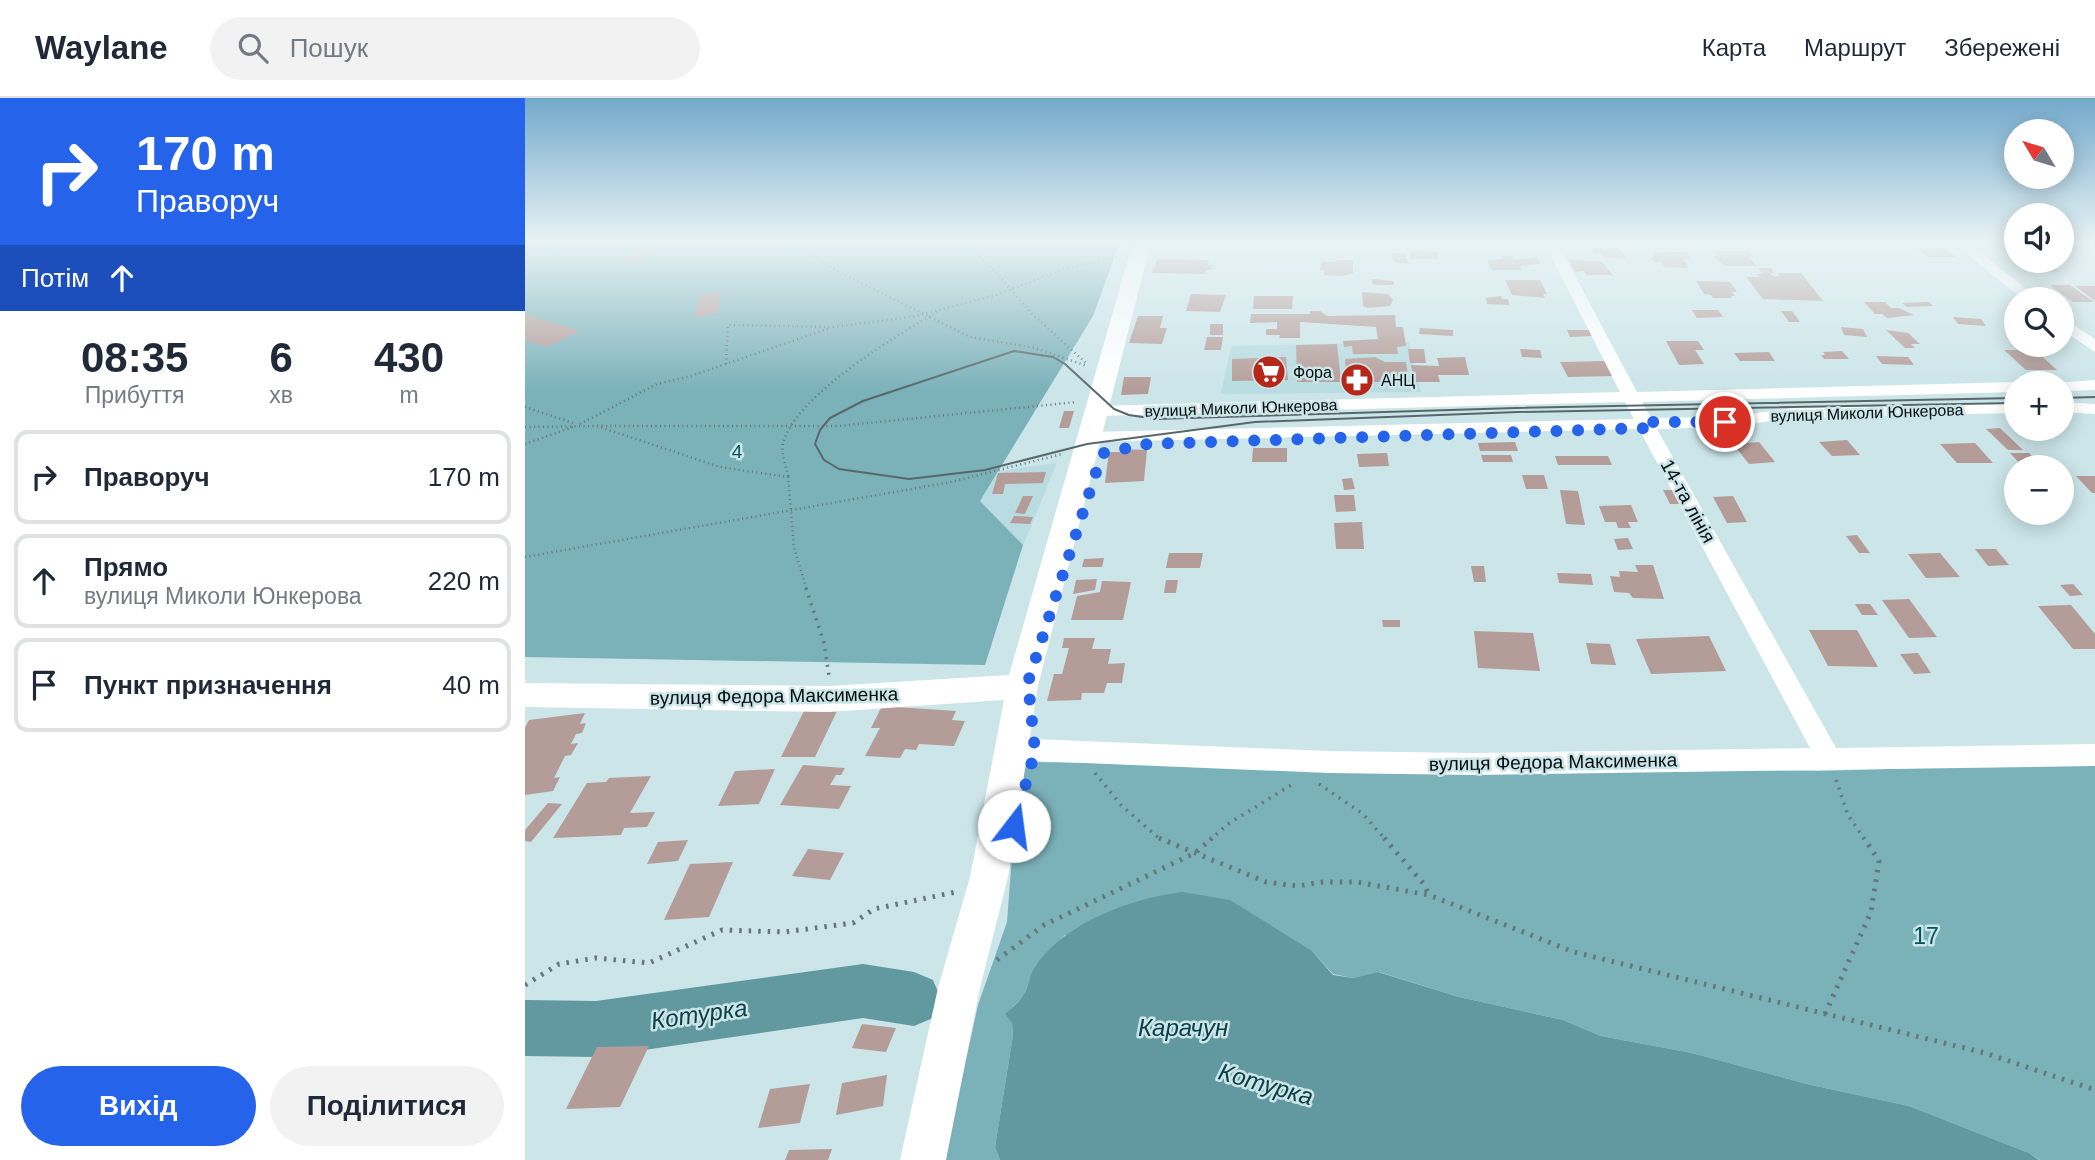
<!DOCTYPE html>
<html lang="uk">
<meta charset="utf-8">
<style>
:root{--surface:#fff;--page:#f2f2f3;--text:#1f2937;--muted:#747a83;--line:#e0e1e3;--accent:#2563eb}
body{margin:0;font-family:Helvetica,sans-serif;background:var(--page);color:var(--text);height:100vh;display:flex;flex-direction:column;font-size:26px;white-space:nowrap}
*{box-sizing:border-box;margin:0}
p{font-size:23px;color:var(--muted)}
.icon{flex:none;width:38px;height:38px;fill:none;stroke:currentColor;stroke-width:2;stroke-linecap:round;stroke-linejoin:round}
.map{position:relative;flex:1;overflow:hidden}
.drawer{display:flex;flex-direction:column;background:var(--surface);width:525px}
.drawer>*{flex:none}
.banner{background:#2563eb;color:#fff;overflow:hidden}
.needle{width:46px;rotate:308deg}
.fabs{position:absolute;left:1479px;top:21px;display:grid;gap:14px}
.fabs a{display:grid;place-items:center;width:70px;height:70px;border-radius:50%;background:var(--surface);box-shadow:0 4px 18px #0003;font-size:35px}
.pin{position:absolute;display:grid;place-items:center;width:60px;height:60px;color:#fff;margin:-30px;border:4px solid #fff;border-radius:50%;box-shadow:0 2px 7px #0007}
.me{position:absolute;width:77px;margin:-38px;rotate:15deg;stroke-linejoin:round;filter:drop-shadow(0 0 5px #0008)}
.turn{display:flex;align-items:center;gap:24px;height:147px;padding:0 21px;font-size:32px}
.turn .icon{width:91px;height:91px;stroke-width:2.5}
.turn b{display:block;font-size:49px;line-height:60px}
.then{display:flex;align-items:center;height:66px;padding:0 21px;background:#0003;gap:14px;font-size:26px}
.eta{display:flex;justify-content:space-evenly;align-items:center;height:119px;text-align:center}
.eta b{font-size:42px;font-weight:700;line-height:49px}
.cta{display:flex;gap:14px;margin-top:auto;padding:14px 21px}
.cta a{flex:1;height:80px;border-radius:42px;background:var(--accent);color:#fff;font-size:28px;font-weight:700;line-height:80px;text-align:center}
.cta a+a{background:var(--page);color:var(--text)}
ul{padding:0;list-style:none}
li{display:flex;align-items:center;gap:21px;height:94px;margin:0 14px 10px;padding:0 7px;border:4px solid var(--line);border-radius:14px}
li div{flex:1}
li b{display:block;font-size:26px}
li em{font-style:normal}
header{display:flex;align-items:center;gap:42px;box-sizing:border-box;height:98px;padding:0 35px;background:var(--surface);border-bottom:2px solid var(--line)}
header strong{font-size:33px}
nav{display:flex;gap:38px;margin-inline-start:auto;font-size:24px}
.search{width:490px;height:63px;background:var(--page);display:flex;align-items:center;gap:18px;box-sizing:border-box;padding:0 24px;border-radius:38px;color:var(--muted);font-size:26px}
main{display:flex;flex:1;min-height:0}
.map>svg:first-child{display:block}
.built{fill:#b8dce1}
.forest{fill:#7bb1b9}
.water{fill:#62989f}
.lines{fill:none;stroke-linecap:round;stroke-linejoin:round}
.river{fill:#62989f;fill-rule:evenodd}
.building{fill:#b49c98}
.path-far2{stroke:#66777a;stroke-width:2.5;stroke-dasharray:1 3.5;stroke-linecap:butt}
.path-far1{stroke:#66777a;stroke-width:3.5;stroke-dasharray:2 6;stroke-linecap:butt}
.path{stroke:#66777a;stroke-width:5;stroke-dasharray:2.5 7;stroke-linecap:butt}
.minor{fill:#fff;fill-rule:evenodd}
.tertiary{fill:#fff;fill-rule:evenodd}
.tram{stroke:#58686a;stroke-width:2}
.route{stroke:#2563eb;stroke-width:12;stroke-dasharray:0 21.6}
.labels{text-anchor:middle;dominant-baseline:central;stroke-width:5;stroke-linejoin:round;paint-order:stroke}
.far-poi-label{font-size:16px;fill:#050e0f;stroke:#cbe5e9;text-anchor:start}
.far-street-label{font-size:16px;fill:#050e0f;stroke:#cbe5e9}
.park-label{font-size:19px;fill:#02575f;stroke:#cbe5e9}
.street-label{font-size:19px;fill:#050e0f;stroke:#cbe5e9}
.near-park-label{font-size:23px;fill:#02575f;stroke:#cbe5e9}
.near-water-label{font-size:24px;font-style:italic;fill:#0b4046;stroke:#cbe5e9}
</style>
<header>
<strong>Waylane</strong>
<div class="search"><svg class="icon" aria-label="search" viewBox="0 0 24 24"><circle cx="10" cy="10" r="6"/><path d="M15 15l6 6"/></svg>Пошук</div>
<nav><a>Карта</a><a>Маршрут</a><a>Збережені</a></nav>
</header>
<main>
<section class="drawer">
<div class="banner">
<div class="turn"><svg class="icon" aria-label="right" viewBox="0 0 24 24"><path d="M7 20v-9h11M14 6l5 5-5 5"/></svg><div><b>170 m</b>Праворуч</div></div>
<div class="then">Потім<svg class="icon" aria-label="ahead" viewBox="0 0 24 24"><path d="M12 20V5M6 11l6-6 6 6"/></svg></div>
</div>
<div class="eta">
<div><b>08:35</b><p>Прибуття</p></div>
<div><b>6</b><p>хв</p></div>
<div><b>430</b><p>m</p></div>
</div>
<ul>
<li><svg class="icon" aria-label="right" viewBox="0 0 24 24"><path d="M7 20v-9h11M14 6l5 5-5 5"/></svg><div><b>Праворуч</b></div><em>170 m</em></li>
<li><svg class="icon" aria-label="ahead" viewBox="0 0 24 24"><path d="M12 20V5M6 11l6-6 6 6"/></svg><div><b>Прямо</b><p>вулиця Миколи Юнкерова</p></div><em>220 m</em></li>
<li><svg class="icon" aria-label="arrive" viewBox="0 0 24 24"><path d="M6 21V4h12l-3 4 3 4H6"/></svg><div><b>Пункт призначення</b></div><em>40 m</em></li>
</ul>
<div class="cta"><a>Вихід</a><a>Поділитися</a></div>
</section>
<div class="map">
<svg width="1570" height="1062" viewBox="0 0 1570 1062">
<rect width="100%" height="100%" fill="#cbe5e9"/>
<g class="built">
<polygon points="884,244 896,294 696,296 706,248"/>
<polygon points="532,365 498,447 455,403 474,373"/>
</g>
<g class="forest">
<polygon points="0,144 595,144 568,218 455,403 498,447 460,567 0,559"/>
<polygon points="494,664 1293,673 1570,665 1570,1062 1515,1062 1504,1055 1384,1008 1286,987 1167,955 1076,938 1038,922 934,899 854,874 828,880 808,876 787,853 540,837 510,868 498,899 481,916 487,925 488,937 470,1049 475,1062 419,1062 453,907 482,824"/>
</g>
<path class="water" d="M657 794 705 802 787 853 808 877 828 880 853 874 934 899 1038 922 1076 938 1167 955 1286 987 1384 1008 1504 1055 1514 1062H475L470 1049 488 937 487 925 480 916C487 910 495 904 499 896 504 887 505 875 511 867 543 823 605 801 657 794Z"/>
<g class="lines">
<polygon class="river" points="338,866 389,874 408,882 416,901 408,920 389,928 338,920 71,959 0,958 0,902 71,903"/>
</g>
<g class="building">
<polygon points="24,144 51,144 51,145 29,152 17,147"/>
<polygon points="125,150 136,154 105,166 94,162"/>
<polygon points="1067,150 1094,150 1102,161 1078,159 1077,156 1070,156"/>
<polygon points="1420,150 1431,159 1403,159 1393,151"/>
<polygon points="885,153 913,154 913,161 885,161"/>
<polygon points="1190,153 1224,153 1229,159 1224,159 1231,168 1200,168 1187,158 1191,158"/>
<polygon points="1145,154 1162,154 1166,161 1158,161 1164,170 1139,169 1136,164 1129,164 1126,159 1129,159 1127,155"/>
<polygon points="866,155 880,155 883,165 870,165"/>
<polygon points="976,158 987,158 989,162 1012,159 1015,166 995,168 997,172 966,172 962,162 978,161"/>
<polygon points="632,161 684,162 683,167 687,167 686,172 681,172 680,176 627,175"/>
<polygon points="1044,161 1077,164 1088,177 1061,177 1059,173 1050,174"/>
<polygon points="812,162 828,162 828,175 819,178 799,177 799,172 795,172 796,164 812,164"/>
<polygon points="1493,163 1521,163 1535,174 1506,173"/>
<polygon points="1233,170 1246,170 1249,175 1245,175 1248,178 1255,178 1252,175 1276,175 1298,203 1238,201 1221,179 1234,179 1232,176 1238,176"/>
<polygon points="847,181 868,183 869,187 852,187 847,186"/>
<polygon points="980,182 1015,182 1022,196 1018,196 1020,200 987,197"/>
<polygon points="1171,183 1205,184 1212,194 1207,194 1210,198 1206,198 1207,200 1188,200 1186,197 1179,196"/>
<polygon points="1525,187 1545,187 1569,204 1548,204"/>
<polygon points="1550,188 1570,188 1570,203"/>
<polygon points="195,194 194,215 170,219 173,198"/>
<polygon points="837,194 863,196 868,202 865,208 842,210 838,208"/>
<polygon points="666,196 701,197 695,214 661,213"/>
<polygon points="729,198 768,198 767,211 728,211"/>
<polygon points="976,198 977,201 983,201 984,207 962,206 961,200"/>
<polygon points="1339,204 1360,204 1366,210 1374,210 1389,217 1362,220 1357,216 1350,216"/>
<polygon points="1404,204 1408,208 1382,209 1377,205"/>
<polygon points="1167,212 1193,212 1198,219 1172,220"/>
<polygon points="785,213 795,213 802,218 870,217 871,229 878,229 881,248 872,249 873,256 828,256 827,248 819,249 818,243 853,241 851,229 775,224 775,240 754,240 755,237 741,237 741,231 752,231 752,224 725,225 726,216 785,216"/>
<polygon points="1256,213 1267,213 1275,224 1264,224"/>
<polygon points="0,216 55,233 22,249 0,242"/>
<polygon points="613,218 638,218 635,230 642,230 637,246 604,245"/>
<polygon points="1428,219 1456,221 1461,228 1433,226"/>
<rect x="685" y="226" width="13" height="11"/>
<polygon points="1316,229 1338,231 1342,239 1319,237"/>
<polygon points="895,230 928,232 928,238 894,236"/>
<polygon points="1042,232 1065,232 1068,238 1045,239"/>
<polygon points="1361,232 1383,235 1395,246 1386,246 1390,250 1380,250"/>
<polygon points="682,239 698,239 696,252 679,252"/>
<polygon points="1141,243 1173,243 1179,252 1170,252 1179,266 1154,267"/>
<polygon points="812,246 816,284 772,284 771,247"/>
<polygon points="883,251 899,251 901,265 885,265"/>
<polygon points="995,251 1015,252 1017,260 997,259"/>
<polygon points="1479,252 1510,252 1532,272 1501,272"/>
<polygon points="1317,253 1324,261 1299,261 1296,257 1300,257 1298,254"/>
<polygon points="1244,254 1250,263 1215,263 1209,255"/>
<polygon points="1351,258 1383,259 1389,267 1357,266"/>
<polygon points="761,259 763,282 707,283 707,261"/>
<polygon points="850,259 860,264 881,264 884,284 822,284 820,261"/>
<polygon points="940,259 944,277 913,277 915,284 889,284 886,267 914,268 912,260"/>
<polygon points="1080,263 1088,278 1043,279 1035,264"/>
<polygon points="599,279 626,279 623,296 596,297"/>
<polygon points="539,313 549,313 544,330 534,330"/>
<polygon points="1475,330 1498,352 1483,352 1461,331"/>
<polygon points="1322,342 1335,357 1307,358 1294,344"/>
<polygon points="990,344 993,353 955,353 953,345"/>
<polygon points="1234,344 1250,364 1224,366 1208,346"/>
<polygon points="1450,345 1468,365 1432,365 1415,346"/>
<polygon points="728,350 762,350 762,364 727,364"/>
<polygon points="595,351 622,352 619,383 580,385 584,354 595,354"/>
<polygon points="862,355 864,368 834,369 832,356"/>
<polygon points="1485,355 1504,355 1518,369 1498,369"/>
<polygon points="956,357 986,357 988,364 958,364"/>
<polygon points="1030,358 1083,358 1087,367 1033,367"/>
<polygon points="521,374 518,385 480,386 478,396 467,396 473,375"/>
<polygon points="997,377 1019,377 1023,391 1001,391"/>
<polygon points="1551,378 1570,378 1570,395 1567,395"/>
<polygon points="827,380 830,391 819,392 817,381"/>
<polygon points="1035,392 1053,393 1060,427 1041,426"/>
<polygon points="1138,392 1148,392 1155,406 1145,406"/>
<polygon points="809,397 829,397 831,413 811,414"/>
<polygon points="498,398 508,398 500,416 490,415"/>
<polygon points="1208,398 1222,424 1202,425 1188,399"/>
<polygon points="1106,407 1113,424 1103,424 1106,430 1093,430 1091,424 1080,424 1074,408"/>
<polygon points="489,418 508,419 505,426 485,425"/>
<polygon points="837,424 839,451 811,451 809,425"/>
<polygon points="1332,437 1345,455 1334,455 1321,438"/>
<polygon points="1103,440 1108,451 1093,452 1089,441"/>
<polygon points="1450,451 1471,451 1484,467 1463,468"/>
<polygon points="644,455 678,455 675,470 641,470"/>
<polygon points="1415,455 1435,479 1401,480 1383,456"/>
<polygon points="579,460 577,469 557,469 559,461"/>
<polygon points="1110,467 1128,467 1139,501 1108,500 1104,495 1089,494 1085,478 1095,479 1094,473 1113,474"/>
<polygon points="946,468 959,468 961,484 949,484"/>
<polygon points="1032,475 1066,476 1068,487 1034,485"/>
<polygon points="572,481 570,492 548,496 551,482"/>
<polygon points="641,482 653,482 651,495 639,495"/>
<polygon points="577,483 606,484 598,522 546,522 552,498 575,494"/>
<polygon points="1548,486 1558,497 1545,498 1535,487"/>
<polygon points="1384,501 1412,539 1384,540 1357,502"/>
<polygon points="1330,506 1345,506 1353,517 1337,517"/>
<polygon points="1546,507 1570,536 1570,551 1548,551 1513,508"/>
<polygon points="857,522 875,522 875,529 858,529"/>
<polygon points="1284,532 1332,532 1353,569 1303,568"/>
<polygon points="949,533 1008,535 1015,573 953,570"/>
<polygon points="1184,538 1201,573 1126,576 1111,541"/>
<polygon points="539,540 570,540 567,551 586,551 583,566 600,565 597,585 582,585 579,595 557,595 556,602 522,603 529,576 537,576 544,550 537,550"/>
<polygon points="1061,545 1085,546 1091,567 1066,566"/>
<polygon points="1393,555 1406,575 1389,576 1375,556"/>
<polygon points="357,608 431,613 427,622 440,623 429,648 394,646 391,652 380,651 375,660 340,658 355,630 346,630"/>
<polygon points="280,611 313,611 290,659 256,659"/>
<polygon points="60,615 55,626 61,625 57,635 51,636 46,646 53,645 46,657 40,658 29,680 35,679 28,693 0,697 0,630 4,622"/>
<polygon points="278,667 320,670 316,677 311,677 305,687 326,688 314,711 255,707"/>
<polygon points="250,671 234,706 193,708 210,673"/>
<polygon points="126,678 105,715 130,714 122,729 99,730 96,737 28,740 62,685 81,684 84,680"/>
<polygon points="23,705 37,706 6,744 0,743 0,732"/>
<polygon points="163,742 153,763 122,766 133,744"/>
<polygon points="283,751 319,755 305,782 267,778"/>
<polygon points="208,764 184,819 139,822 165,766"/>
<polygon points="337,926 371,930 361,954 327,950"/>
<polygon points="124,948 95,1009 41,1011 72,949"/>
<polygon points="362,977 358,1008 311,1017 317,985"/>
<polygon points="285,986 275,1025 233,1030 245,991"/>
<polygon points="307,1051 303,1062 260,1062 264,1052"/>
</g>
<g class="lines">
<g class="path-far2">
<polyline points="267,144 312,173 445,239 510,250 562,268"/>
<polyline points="438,144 473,176 502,211 562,266"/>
<polyline points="635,147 843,144"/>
<polyline points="201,266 203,227 307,229 387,219 471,197 539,171 593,159"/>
<polyline points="0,309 48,325"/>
<polyline points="55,326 132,286 166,278 305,230"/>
<polyline points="72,328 313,328 552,304"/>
<polyline points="0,329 72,328 195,369 263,379 269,450 282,492"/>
<polyline points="0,346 48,329"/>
<path d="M263 378C261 368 256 356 258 346 268 299 374 236 414 213"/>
<polyline points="0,459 426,384 537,356"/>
</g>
<g class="path-far1">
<polyline points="281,490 299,545 304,578"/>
<polyline points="570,675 596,707 636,742"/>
<polyline points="1311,682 1323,717 1340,742"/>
<polyline points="794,686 838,716 861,742"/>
<polyline points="685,742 703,726 771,684"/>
</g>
<g class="path">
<polyline points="634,740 741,784 773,788 797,784 832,784 904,797 1049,854 1460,955 1570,992"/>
<polyline points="859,740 898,785 904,797"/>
<polyline points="472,862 519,827 670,755 687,740"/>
<polyline points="0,887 34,866 71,860 124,865 197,832 259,834 328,825 349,811 431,794"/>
<polyline points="1300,916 1346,814 1354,763 1339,740"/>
</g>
<g class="minor">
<polygon points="1019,144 1032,144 1112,294 1491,284 1496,285 1491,285 1491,294 1117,304 1126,320 1200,319 1270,310 1491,305 1491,315 1270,320 1200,329 1132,331 1311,650 1570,646 1570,668 949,677 804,675 486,662 477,659 473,651 477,643 486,640 804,653 949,655 1285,650 1114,331 564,344 555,339 564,334 1109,321 1100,304 571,318 562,313 571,308 1095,294"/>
<polygon points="1427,144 1442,144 1514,201 1498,201"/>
<polygon points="1536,219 1570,241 1570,254 1536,231"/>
<polygon points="1570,282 1570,292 1536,293 1536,285 1530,285"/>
<polygon points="1536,304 1570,306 1570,316 1536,314"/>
</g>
<polygon class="tertiary" points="608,144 626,144 513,588 483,779 455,890 421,1062 375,1062 413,890 445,779 479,602 304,614 0,609 0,585 304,588 484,577"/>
<g class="tram">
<polyline points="1491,300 991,310 631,321 604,317 589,311 540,266 528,259 489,253 338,303 305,320 295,332 290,346 299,362 314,371 384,381 460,372 562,346 730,324 993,314 1491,305"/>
<polyline points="1536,300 1570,299"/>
</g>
</g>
<linearGradient id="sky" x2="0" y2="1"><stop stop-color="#72a9cb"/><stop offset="0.49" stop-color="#e8f3f5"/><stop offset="1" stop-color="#e8f3f5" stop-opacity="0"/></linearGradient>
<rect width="1570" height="293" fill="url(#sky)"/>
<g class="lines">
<polyline class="route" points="489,728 510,653 503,584 576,359 579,355 622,346 1123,330 1119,324 1200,324"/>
</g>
<defs>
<symbol id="supermarket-disc" viewBox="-11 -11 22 22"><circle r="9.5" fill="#b52719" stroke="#cbe5e9"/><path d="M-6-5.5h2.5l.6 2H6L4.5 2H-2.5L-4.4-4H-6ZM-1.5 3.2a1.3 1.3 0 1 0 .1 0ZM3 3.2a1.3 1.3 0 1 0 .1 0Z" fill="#fff"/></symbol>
<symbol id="pharmacy-disc" viewBox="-11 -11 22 22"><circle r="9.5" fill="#b52719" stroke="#cbe5e9"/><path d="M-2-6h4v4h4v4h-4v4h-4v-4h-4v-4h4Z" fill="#fff"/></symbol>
</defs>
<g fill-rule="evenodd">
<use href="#supermarket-disc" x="725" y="255" width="38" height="38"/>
<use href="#pharmacy-disc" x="813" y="263" width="38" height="38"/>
</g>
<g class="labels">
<g class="far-poi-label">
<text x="768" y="274">Фора</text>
<text x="856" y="282">АНЦ</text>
</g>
<g class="far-street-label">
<text transform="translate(716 310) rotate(-2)">вулиця Миколи Юнкерова</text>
<text transform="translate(1342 315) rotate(-2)">вулиця Миколи Юнкерова</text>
</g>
<g class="park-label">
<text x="212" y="353">4</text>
</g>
<g class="street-label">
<text transform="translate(1163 403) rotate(61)">14-та лінія</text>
<text transform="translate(249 598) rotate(-1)">вулиця Федора Максименка</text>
<text transform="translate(1028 664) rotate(-1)">вулиця Федора Максименка</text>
</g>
<g class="near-park-label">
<text x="1401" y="838">17</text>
</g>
<g class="near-water-label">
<text transform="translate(174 916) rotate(-8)">Котурка</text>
<text x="658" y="929">Карачун</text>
<text transform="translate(741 986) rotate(16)">Котурка</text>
</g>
</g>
</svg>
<div class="fabs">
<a><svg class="needle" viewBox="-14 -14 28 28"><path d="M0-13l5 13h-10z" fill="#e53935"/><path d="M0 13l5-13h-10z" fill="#747a83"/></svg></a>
<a><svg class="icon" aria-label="sound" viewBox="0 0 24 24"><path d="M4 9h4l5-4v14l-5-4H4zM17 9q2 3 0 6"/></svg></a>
<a><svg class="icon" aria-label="search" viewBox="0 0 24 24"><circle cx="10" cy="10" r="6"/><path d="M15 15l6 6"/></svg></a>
<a>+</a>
<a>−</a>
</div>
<div class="pin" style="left:1200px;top:324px;background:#d93025"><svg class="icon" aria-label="arrive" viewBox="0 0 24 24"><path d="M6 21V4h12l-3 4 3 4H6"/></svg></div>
<svg class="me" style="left:489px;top:728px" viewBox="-20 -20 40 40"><circle r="19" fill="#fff"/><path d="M0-13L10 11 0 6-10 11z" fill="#2563eb"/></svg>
</div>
</main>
